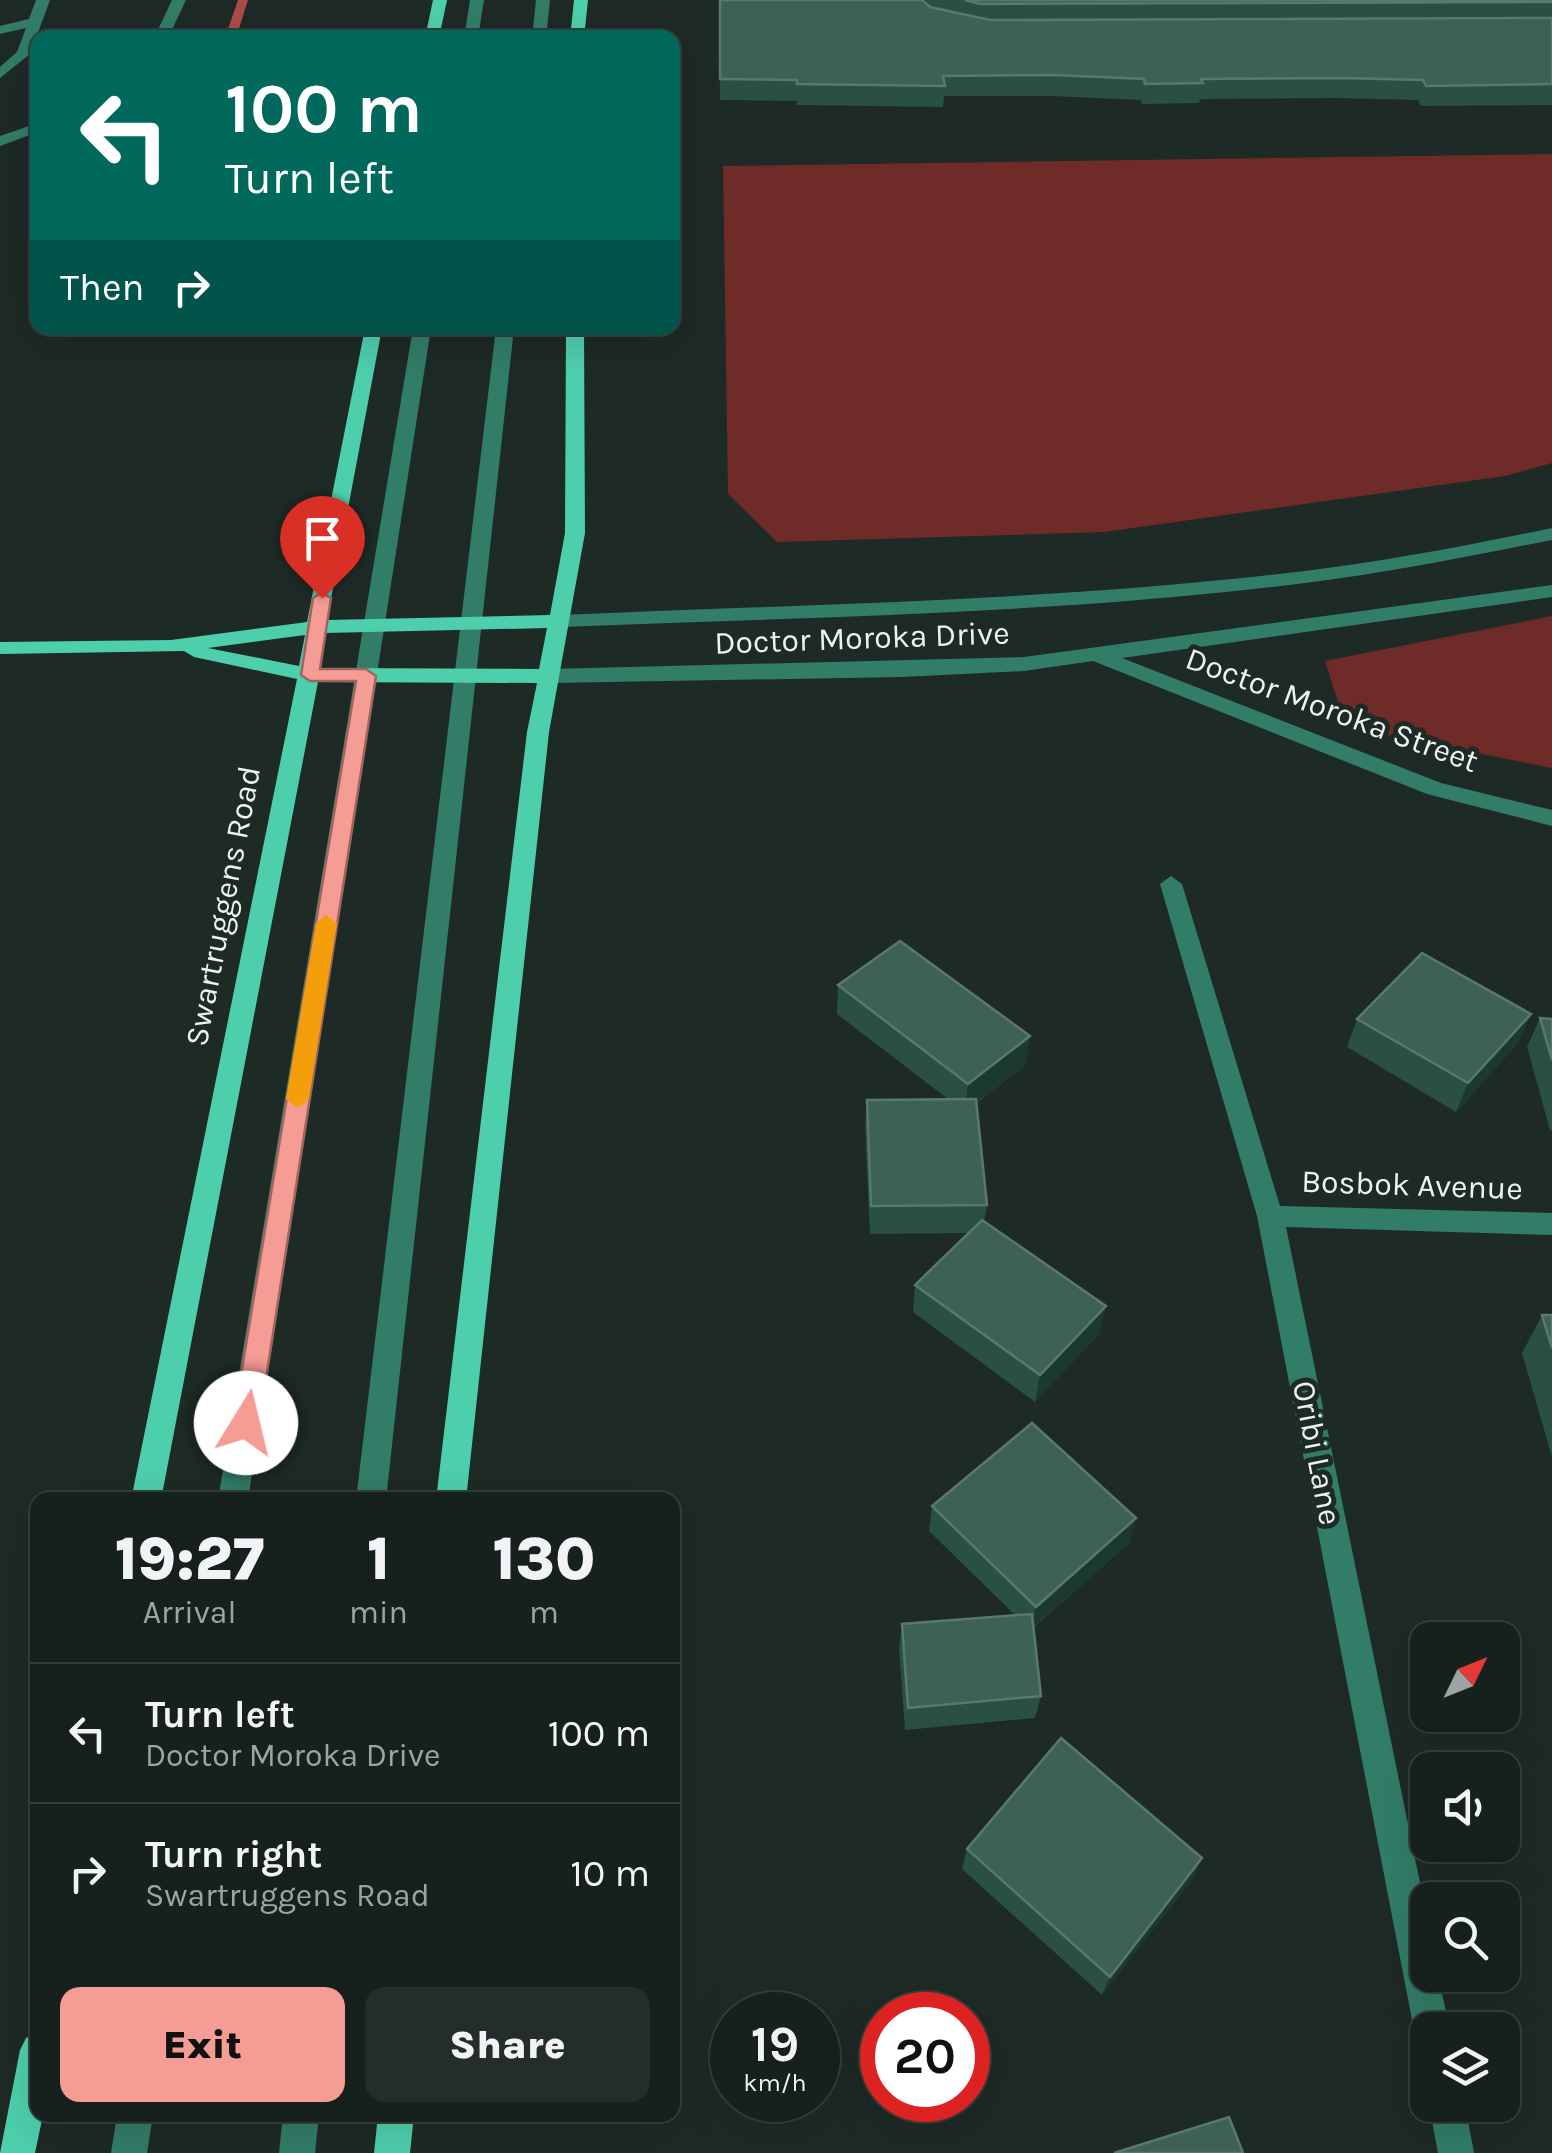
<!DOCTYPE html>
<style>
:root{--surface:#16201c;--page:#232d29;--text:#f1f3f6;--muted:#9ea3a3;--line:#353e3b;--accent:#f59c94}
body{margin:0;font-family:Karla,sans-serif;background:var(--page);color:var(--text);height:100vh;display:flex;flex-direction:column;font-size:38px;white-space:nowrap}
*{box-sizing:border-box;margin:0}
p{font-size:32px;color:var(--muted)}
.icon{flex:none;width:55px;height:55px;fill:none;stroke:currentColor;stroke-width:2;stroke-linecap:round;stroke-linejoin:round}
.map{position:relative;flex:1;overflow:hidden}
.sheet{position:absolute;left:30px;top:1492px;width:650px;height:630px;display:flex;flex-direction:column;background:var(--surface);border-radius:20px;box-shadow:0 10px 40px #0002,0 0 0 2px var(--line)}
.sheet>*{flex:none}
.hud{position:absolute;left:30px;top:30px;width:650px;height:305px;border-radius:20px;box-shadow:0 10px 40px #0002,0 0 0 2px var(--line);background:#00695c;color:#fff;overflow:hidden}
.needle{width:65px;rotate:47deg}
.buttons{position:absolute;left:1410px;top:1622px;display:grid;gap:20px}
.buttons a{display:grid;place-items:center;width:110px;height:110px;border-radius:20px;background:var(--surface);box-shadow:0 10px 40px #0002,0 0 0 2px var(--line);font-size:50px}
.speed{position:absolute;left:710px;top:1992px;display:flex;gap:20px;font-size:50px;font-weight:700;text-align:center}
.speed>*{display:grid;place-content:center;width:130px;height:130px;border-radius:50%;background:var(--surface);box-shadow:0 10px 40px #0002,0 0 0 2px var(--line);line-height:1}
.speed small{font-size:25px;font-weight:400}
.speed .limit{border:15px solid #d22;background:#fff;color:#111}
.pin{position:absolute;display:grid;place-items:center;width:85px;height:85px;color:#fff;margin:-102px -42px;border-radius:50% 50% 50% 0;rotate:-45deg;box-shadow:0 0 10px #0007}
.pin .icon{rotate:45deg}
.me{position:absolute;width:110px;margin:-55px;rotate:9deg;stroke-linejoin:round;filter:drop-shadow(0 0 8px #0008)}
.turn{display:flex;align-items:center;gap:35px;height:210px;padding:0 30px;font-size:45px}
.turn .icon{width:130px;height:130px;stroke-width:2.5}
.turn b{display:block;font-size:70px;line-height:85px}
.then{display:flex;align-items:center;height:95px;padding:0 30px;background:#0003;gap:20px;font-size:38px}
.eta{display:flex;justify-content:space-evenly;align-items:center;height:170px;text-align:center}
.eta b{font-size:60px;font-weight:800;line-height:70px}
.button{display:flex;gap:20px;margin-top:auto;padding:20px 30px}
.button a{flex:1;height:115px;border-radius:20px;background:var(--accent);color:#111;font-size:40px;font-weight:800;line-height:115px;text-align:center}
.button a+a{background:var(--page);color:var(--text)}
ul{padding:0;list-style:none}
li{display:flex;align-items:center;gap:30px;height:140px;padding:0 30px;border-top:2px solid var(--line)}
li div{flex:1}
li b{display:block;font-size:38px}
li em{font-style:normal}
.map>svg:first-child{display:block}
.green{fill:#6f2b28}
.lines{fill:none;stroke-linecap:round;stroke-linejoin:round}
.stream{fill:#aa4d48;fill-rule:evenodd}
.minor{fill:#327d68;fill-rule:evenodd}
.major{fill:#4ecfac;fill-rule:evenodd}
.wall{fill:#2a4f44}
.shaded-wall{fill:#1c3930}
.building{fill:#3e6156;stroke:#59786e;stroke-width:2.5}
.route{fill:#f59c94;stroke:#9f6560;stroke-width:2.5}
.slow{fill:#f59e0b}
.labels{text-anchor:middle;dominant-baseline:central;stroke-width:10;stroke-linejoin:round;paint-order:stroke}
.street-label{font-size:32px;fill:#ebf3f0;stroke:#1e2a26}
</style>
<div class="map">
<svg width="1552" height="2153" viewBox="0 0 1552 2153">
<rect width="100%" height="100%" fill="#1e2a26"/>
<g class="green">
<polygon points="1552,154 1552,463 1505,476 1104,532 777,542 728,494 723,166"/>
<polygon points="1552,616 1552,768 1346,727 1325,661"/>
</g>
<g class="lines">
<polygon class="stream" points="238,0 248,0 236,38 225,38"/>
<g class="minor">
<polygon points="36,0 50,0 30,54 0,78 0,67 17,52 26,28 0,34 0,26 29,19"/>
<polygon points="172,0 186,0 168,38 154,38"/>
<polygon points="470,0 484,0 478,38 464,38"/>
<polygon points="536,0 550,0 546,38 532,38"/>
<polygon points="38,123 38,132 0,146 0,136"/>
<polygon points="413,328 431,328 248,1500 218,1500"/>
<polygon points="496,328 514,328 386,1500 356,1500"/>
<path d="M1552 528V540C1470 556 1388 573 1305 583 1058 614 809 617 561 627L551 621 561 615C809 604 1058 601 1305 571 1388 561 1470 545 1552 528Z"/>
<polygon points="1552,585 1552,597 1122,658 1441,783 1552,810 1552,826 1427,794 1093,661 1024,671 902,677 551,683 541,676 551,669 1024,657"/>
<polygon points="1171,876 1182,884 1280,1206 1552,1213 1552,1235 1286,1227 1428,1922 1428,1975 1438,1975 1450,2030 1428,2030 1428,2046 1420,2042 1414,2030 1257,1216 1160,884"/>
<polygon points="1429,2105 1465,2105 1474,2153 1438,2153"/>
<polygon points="117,2115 153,2115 147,2153 111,2153"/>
<polygon points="283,2115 319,2115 315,2153 279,2153"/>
</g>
<g class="major">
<polygon points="433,0 447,0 439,38 425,38"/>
<polygon points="574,0 588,0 584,38 570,38"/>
<path d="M365 328H382L327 620 550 615 565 533 566 328H584L585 533 549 732 466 1500H436L527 732 537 683 318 682 161 1500H131L297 679 194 657 184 651 0 654V642L171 640 307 622ZM547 628 539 669 320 668 325 633ZM305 635 299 666 208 648Z"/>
<polygon points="38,2033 38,2115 43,2115 35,2153 0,2153 20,2050 26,2038"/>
<polygon points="378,2115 414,2115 410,2153 374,2153"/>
</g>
</g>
<g class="wall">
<polygon points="720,0 933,8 922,0 1552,0 1552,105 1421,106 1418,100 1336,98 1200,99 1199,103 1142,104 1141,100 1052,96 944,96 943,107 797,105 797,101 720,100"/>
<polygon points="838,985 1030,1036 1025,1065 976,1104 987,1205 984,1222 1100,1333 1035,1402 913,1312 915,1285 969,1233 870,1234 865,1128 867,1100 948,1099 837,1014"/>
<polygon points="1531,1014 1518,1043 1456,1112 1347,1047 1357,1019"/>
<polygon points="1540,1018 1552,1019 1552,1130 1550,1130 1527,1047"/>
<polygon points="1542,1315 1552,1315 1552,1457 1522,1353"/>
<polygon points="932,1506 1136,1518 1129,1543 1033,1628 1041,1696 1035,1718 905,1730 899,1648 902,1624 1015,1615 929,1531"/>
<polygon points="967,1849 1193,1878 1102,1995 962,1869"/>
</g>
<g class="shaded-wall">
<polygon points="1531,1014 1518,1043 1456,1112 1468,1083"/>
<polygon points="1030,1036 1025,1065 965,1112 968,1084"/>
<polygon points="1106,1306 1100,1333 1035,1402 1040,1375"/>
<polygon points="1136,1518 1129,1543 1030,1630 1036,1607"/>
<polygon points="1202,1858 1193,1878 1102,1995 1110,1977"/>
</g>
<g class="building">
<polygon points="720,0 922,0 930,7 990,20 1552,18 1552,84 1426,86 1423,80 1340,78 1201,79 1203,83 1145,84 1144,79 1054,75 943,76 945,86 797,84 797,80 720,79"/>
<polygon points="965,0 1552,0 1552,2 980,4"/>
<polygon points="900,941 1030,1036 968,1084 838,985"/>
<polygon points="1422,953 1531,1014 1468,1083 1357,1019"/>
<polygon points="1540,1018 1552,1019 1552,1060"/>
<polygon points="976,1099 987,1205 871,1206 867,1100"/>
<polygon points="982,1220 1106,1306 1040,1375 915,1285"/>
<polygon points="1542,1315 1552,1315 1552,1348"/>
<polygon points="1032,1423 1136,1518 1036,1607 932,1506"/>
<polygon points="1032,1614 1041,1696 908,1708 902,1624"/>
<polygon points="1061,1738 1202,1858 1110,1977 967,1849"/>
<polygon points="1229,2117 1243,2153 1114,2153"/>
</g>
<polygon class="route" points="322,593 331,598 320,669 366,669 376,676 259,1423 255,1431 246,1435 237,1431 233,1423 356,681 310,681 301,675 313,598"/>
<polygon class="slow" points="326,915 337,923 309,1099 298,1108 286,1099 316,923"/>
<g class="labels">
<g class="street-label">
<text transform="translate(862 638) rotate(-2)">Doctor Moroka Drive</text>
<text transform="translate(1332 710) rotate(20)">Doctor Moroka Street</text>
<text transform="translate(223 906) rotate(-79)">Swartruggens Road</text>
<text transform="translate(1412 1185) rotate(2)">Bosbok Avenue</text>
<text transform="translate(1317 1453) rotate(79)">Oribi Lane</text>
</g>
</g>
</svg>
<div class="buttons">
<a><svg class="needle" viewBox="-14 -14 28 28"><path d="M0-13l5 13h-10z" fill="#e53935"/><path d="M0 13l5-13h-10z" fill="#9ea3a3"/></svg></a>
<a><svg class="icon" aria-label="sound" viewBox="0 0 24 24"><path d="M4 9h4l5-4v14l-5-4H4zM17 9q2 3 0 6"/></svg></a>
<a><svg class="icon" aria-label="search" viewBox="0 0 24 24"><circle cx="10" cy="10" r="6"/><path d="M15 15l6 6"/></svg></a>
<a><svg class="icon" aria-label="layers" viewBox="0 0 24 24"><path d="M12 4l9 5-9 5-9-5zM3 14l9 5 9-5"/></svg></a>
</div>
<div class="speed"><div>19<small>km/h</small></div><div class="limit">20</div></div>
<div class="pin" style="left:322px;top:598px;background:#d93025"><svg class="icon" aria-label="arrive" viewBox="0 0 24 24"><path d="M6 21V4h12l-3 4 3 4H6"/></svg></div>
<svg class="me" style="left:246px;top:1423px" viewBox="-20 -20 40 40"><circle r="19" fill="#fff"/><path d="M0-13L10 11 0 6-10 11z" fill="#f59c94"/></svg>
<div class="hud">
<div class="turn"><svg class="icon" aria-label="left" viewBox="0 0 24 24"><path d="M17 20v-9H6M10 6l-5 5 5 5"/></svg><div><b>100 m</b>Turn left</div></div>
<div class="then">Then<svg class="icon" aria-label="right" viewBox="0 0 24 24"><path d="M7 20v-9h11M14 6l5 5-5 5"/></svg></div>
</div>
<section class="sheet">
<div class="eta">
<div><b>19:27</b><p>Arrival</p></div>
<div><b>1</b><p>min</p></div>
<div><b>130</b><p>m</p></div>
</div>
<ul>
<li><svg class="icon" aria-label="left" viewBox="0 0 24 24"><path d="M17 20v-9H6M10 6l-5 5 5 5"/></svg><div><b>Turn left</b><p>Doctor Moroka Drive</p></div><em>100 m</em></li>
<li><svg class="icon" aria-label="right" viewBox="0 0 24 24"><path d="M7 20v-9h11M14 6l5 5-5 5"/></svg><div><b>Turn right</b><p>Swartruggens Road</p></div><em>10 m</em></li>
</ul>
<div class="button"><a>Exit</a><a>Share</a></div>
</section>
</div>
